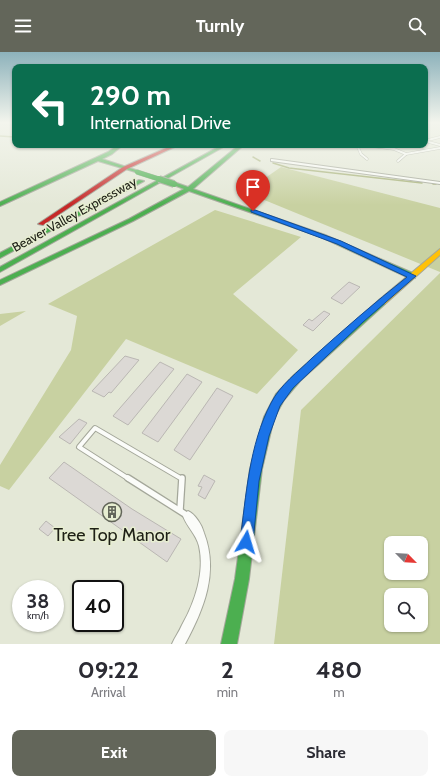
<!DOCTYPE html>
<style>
:root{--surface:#fff;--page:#f7f7f7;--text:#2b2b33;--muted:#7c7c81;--accent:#63665a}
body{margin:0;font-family:Cabin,sans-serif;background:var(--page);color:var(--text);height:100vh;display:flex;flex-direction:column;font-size:15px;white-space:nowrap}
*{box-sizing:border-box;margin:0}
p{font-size:13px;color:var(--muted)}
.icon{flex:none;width:22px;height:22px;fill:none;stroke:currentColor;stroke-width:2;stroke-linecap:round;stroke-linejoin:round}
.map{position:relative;height:592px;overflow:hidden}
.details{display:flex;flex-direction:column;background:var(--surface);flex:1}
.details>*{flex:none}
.banner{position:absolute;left:12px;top:12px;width:416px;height:84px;border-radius:8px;box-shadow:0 1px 3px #0004;background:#0b6e4f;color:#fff;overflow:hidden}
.needle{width:26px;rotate:114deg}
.tools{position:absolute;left:384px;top:484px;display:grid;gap:8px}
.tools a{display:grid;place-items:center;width:44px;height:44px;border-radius:8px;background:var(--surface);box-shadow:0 1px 3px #0004;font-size:20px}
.speed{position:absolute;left:12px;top:528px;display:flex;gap:8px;font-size:20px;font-weight:700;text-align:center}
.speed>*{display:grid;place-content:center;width:52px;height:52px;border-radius:50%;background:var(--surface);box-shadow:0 1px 3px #0004;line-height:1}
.speed small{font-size:10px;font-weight:400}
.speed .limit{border:2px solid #111;border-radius:6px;background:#fff;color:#111}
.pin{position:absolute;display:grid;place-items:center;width:34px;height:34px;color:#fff;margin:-41px -17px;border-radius:50% 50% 50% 0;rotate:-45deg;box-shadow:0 0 4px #0007}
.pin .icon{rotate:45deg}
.me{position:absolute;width:44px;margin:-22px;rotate:7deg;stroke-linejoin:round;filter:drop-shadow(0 0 3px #0008)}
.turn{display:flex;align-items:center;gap:14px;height:84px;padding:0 12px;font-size:18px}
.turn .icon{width:52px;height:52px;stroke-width:2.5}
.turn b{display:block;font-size:28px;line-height:34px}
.eta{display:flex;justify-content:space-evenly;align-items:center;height:68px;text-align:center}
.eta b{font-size:24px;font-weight:800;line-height:28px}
.cta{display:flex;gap:8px;margin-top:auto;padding:8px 12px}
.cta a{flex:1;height:46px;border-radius:8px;background:var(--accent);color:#fff;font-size:16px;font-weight:800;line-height:46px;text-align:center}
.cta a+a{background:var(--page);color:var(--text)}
header{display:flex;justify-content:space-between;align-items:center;height:52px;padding:0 12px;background:var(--accent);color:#fff;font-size:18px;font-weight:800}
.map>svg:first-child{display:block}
.forest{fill:#c8d1a1;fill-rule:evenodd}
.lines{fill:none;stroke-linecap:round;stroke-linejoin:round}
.stream{stroke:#a6b077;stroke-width:1.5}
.building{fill:#dcd9d5;stroke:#bab7b3}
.lane-far2-casing{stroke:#a4a79a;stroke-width:3}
.lane-far1-casing{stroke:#a4a79a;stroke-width:6}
.lane-casing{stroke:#a4a79a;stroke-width:8}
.street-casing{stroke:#a4a79a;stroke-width:2}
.fast-casing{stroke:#a4a79a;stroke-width:2}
.slow-casing{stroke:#a4a79a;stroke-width:2}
.jam-casing{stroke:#a4a79a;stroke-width:2}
.lane-far2{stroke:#fbfcf9;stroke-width:2}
.lane-far1{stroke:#fbfcf9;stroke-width:4}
.lane{stroke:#fbfcf9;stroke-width:5.5}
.street{fill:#fbfcf9;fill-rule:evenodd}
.fast{fill:#4caf50;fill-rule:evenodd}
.slow{fill:#ffc107;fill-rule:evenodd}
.jam{fill:#c62828;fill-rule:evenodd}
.fast-bridge-far1-casing{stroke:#a4a79a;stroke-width:5.5;stroke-linecap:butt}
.fast-bridge-casing{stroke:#a4a79a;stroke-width:8;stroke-linecap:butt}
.fast-bridge-far1{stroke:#4caf50;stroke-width:4.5}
.fast-bridge{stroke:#4caf50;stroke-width:6}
.route{fill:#1a73e8;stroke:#114b97}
.labels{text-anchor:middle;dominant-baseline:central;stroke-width:3;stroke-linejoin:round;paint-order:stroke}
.far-street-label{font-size:13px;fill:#1e2016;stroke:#e7eed1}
.near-poi-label{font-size:18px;fill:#1e2016;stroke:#e7eed1}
</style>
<header><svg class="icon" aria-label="menu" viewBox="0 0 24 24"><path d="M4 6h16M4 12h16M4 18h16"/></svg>Turnly<svg class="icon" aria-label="search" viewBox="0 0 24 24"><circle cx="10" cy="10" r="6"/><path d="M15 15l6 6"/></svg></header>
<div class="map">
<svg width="440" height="592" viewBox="0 0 440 592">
<rect width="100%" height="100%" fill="#e4e8d7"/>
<g class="forest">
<polygon points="281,115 440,156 440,220 245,140"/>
<polygon points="215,158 301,185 233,242 298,298 257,342 126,287 9,438 0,434 0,413 71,298 77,264 48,252"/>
<path d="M440 221V592H274L301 358ZM391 491H421V521H391ZM391 543H421V573H391Z"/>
<polygon points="26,259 0,274 0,262"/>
</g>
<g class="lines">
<g class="stream">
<polyline points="0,84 15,85"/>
<polyline points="253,105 260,109"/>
<polyline points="273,111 289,116 422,131"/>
<polyline points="433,132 436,132"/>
</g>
</g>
<g class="building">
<polygon points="349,230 360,235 342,252 331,246"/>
<polygon points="324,259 330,262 313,279 303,273 309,267 312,269"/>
<polygon points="125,304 139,308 111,341 109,340 104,345 92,339"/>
<polygon points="160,310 174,317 128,373 113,364"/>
<polygon points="187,322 202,330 158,390 142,381"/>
<polygon points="217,336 233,344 190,408 174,398"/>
<polygon points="79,367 87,371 70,392 59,385"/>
<polygon points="64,410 132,457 181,487 167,510 49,426"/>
<polygon points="204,423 215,429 205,447 198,443 202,435 198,434"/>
<polygon points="46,469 55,476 48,484 39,477"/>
</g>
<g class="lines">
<defs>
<g id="lane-far2">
<polyline points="428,88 440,85"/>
<polyline points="425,89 440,93"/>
<polyline points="357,93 361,102 367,107"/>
<polyline points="364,93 394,97 406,102 440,96"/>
<polyline points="398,109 406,102"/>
</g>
<polyline id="lane-far1" points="129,427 79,395 95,376 182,427"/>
<g id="lane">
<polyline points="128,426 188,464"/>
<polyline points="180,458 182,426"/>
</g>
<g id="street">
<polygon points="272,107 440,130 440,132 271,109 271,107"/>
<path d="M188 459C195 462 202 473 204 481 219 520 204 557 185 592H172C175 585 179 580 182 573 195 550 205 520 199 494 196 482 187 475 183 464L185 461Z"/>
</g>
<g id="fast">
<polygon points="118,93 123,93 112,102 102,107 139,119 139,121 98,109 0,154 0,150 108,100"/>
<polygon points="222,93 227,93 0,220 0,215"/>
<polygon points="239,93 244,93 193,137 325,183 415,222 415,226 409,226 321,185 189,139 133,169 0,233 0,228 129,167 184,137 171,132 174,130 188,135"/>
<polygon points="139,128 144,129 0,206 0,201"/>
<polygon points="382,247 385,248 386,250 385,252 300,329 284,348 274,366 262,417 249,527 237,592 221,592 235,527 250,417 264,365 276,342 294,323 379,248"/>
</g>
<polygon id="slow" points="440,197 440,203 385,252 379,252 378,250 379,248"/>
<polygon id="jam" points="173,93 179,93 127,117 43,173 38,172 123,115"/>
</defs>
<use href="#lane-far2" class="lane-far2-casing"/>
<use href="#lane-far1" class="lane-far1-casing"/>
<use href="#lane" class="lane-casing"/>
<use href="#street" class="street-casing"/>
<use href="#fast" class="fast-casing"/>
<use href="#slow" class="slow-casing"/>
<use href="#jam" class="jam-casing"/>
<use href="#lane-far2" class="lane-far2"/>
<use href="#lane-far1" class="lane-far1"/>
<use href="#lane" class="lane"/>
<use href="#street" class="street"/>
<use href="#fast" class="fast"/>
<use href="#slow" class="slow"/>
<use href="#jam" class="jam"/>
<defs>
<polyline id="fast-bridge-far1" points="137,120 162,128"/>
<polyline id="fast-bridge" points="159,127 174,132"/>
</defs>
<use href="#fast-bridge-far1" class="fast-bridge-far1-casing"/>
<use href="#fast-bridge" class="fast-bridge-casing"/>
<use href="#fast-bridge-far1" class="fast-bridge-far1"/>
<use href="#fast-bridge" class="fast-bridge"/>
</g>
<linearGradient id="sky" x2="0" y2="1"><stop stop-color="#8db2bb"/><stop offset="0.46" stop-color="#f3f5ed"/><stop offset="1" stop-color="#f3f5ed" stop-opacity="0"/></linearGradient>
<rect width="440" height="153" fill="url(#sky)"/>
<path class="route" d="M251 158H255L341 189 416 224 363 270 293 336 280 354 269 384 259 429 253 490 251 495 246 497 242 495 240 490C246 444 249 393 271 351 280 333 298 320 312 306 343 278 374 251 407 225L337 192 251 160Z"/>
<defs>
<symbol id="building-ring" viewBox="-11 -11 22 22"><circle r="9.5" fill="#e7eed1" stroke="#63665a" stroke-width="1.5"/><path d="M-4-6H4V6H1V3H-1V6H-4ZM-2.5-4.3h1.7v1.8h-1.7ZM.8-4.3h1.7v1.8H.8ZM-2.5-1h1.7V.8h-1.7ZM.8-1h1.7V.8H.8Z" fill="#63665a"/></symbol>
</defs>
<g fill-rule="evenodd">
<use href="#building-ring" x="101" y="449" width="22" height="22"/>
</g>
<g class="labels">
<g class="far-street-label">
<text transform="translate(74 162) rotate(-29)">Beaver Valley Expressway</text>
</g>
<g class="near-poi-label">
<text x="112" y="483">Tree Top Manor</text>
</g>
</g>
</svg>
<div class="tools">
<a><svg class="needle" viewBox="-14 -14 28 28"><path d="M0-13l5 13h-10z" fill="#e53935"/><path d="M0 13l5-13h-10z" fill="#7c7c81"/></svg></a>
<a><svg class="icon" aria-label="search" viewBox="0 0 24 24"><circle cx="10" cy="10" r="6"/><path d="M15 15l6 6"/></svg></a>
</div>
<div class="speed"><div>38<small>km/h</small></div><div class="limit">40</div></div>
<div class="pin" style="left:253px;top:159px;background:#d93025"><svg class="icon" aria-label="arrive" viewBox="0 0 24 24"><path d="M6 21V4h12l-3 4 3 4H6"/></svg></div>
<svg class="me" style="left:246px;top:490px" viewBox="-20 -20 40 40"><path d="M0-17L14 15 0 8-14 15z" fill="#1a73e8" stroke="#fff" stroke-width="4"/></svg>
<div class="banner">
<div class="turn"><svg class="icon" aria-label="left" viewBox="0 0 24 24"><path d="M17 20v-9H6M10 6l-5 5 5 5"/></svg><div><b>290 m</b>International Drive</div></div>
</div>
</div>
<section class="details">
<div class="eta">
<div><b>09:22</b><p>Arrival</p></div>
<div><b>2</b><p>min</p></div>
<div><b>480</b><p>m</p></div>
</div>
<div class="cta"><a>Exit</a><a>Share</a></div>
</section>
